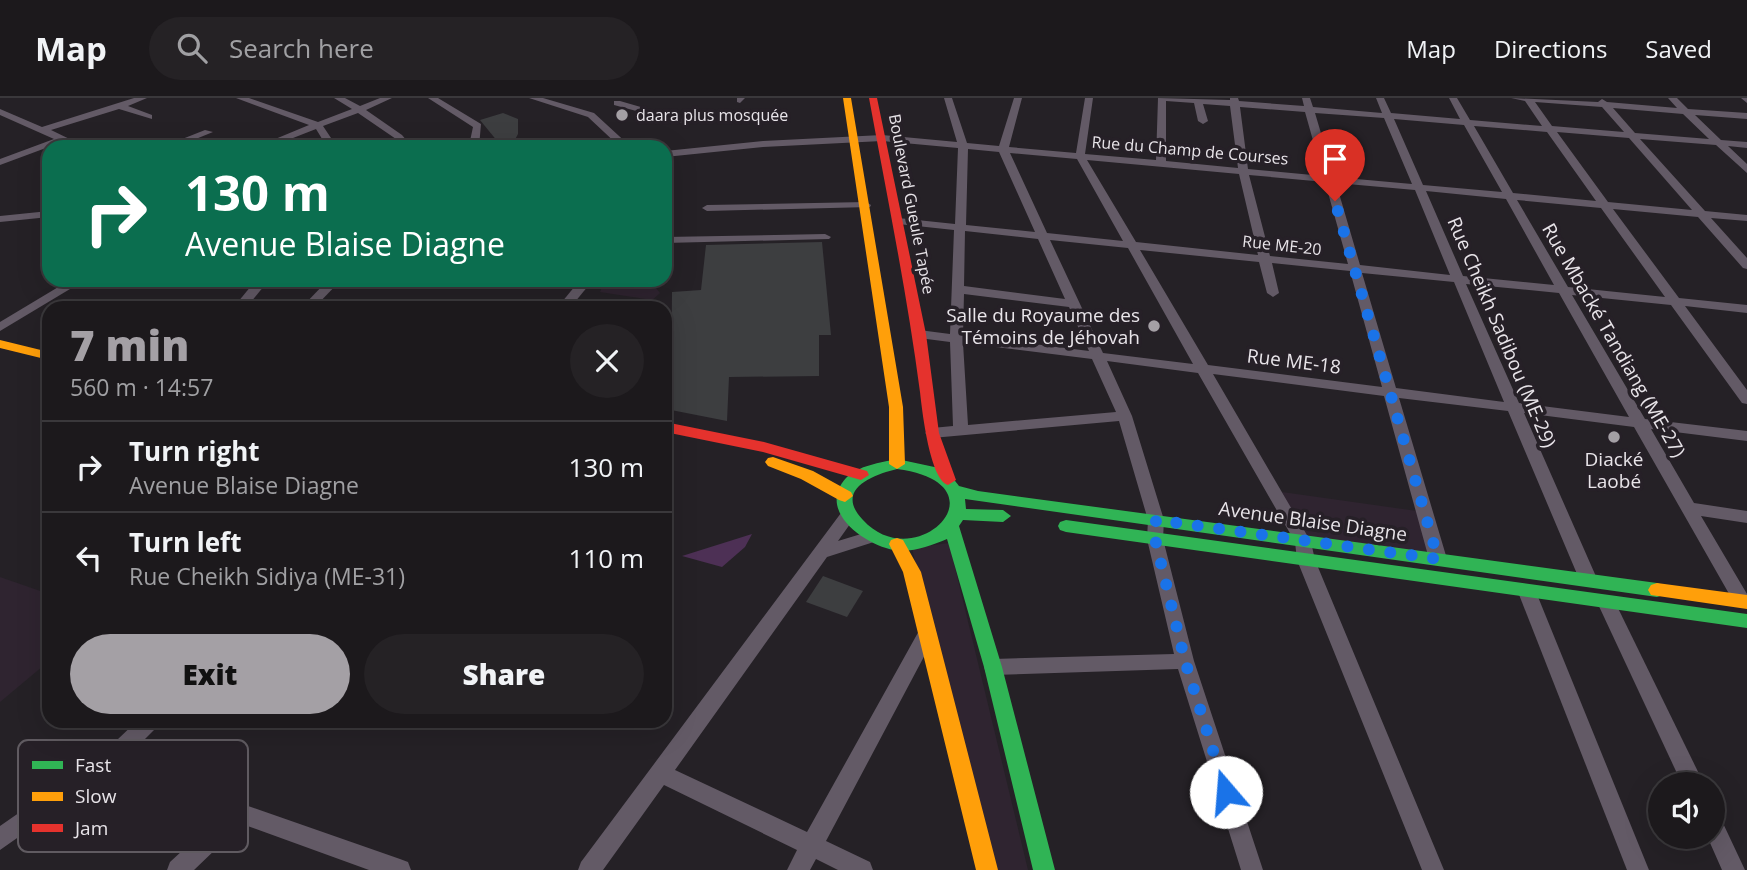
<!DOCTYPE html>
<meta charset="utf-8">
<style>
:root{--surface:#1c191c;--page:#252225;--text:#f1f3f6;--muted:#a0a0a3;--line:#3a383b;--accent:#a4a0a5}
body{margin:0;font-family:"Open Sans",sans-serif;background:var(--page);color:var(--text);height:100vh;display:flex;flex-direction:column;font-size:26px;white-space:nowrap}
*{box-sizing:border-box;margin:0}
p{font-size:23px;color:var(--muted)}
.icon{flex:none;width:38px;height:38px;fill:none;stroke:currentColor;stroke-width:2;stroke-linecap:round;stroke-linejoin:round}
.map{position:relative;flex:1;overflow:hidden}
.sheet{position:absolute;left:42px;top:203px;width:630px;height:427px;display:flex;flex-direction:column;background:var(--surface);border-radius:21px;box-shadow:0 7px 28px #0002,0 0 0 2px var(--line)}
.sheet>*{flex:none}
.hud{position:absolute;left:42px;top:42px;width:630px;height:147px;border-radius:21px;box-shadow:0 7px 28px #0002,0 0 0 2px var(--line);background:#0b6e4f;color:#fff;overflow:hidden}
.tools{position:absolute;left:1648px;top:674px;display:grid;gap:14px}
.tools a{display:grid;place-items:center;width:77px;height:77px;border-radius:50%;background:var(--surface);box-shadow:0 7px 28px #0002,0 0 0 2px var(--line);font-size:35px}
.pin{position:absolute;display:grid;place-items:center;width:60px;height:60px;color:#fff;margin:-72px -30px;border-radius:50% 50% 50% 0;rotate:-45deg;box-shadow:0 0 7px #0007}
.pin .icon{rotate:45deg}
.me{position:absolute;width:77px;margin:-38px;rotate:342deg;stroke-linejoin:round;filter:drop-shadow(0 0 5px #0008)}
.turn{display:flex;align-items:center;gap:24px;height:147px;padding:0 28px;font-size:32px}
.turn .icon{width:91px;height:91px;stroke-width:2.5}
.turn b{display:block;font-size:49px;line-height:60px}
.round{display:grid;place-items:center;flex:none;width:74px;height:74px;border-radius:37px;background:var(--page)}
.headline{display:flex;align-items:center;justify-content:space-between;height:119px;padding:0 28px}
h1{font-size:42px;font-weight:800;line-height:52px;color:var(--accent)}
.action{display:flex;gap:14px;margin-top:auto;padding:14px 28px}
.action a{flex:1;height:80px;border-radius:42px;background:var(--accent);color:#111;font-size:28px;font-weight:800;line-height:80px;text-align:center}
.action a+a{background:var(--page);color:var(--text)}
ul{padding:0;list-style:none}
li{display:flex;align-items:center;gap:21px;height:91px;padding:0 28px;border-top:2px solid var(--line)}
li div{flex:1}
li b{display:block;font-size:26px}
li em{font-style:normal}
header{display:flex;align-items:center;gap:42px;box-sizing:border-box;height:98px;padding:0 35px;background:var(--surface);border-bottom:2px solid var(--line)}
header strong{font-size:33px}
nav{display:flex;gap:38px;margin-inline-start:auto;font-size:24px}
.search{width:490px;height:63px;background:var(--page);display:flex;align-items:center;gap:18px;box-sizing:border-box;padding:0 24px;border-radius:38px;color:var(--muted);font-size:26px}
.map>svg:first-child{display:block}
.built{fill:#2f2430}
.green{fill:#4d3055}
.building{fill:#3d3e40}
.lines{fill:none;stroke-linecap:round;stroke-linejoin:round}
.street{fill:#635a66;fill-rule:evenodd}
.fast{fill:#30b455;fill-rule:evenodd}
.slow{fill:#ff9f0a;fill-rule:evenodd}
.jam{fill:#e5322d;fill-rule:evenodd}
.route{stroke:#1a73e8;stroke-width:12;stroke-dasharray:0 21.6}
.poi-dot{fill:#a4a0a5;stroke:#262027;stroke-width:2.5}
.labels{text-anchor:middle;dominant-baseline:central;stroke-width:7;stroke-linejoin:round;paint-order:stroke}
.far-poi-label{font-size:16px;fill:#e8e4e9;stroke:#262027;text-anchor:start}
.far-street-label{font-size:16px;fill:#e8e4e9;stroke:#262027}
.poi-label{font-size:19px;fill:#e8e4e9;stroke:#262027;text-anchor:end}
.street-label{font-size:19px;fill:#e8e4e9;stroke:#262027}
.key{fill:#262027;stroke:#605b61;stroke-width:2}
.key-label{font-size:19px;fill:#e8e4e9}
</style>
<header>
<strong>Map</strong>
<div class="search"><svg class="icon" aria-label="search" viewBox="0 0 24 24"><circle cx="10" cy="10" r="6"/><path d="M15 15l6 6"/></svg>Search here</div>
<nav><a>Map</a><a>Directions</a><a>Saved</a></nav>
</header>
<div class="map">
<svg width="1747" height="772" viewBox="0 0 1747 772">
<rect width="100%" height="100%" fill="#252126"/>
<g class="built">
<polygon points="600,182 646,191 655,189 660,195 652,202 600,194 603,187 598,185"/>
<polygon points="1282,394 1417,413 1432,458 1306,440"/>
<polygon points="949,445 1028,772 987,772 912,450"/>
<polygon points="0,479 49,496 49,563 0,604"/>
</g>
<polygon class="green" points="752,436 745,449 722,469 682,458"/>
<g class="building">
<polygon points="503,15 518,21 518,36 511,49 502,49 480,22"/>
<polygon points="822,144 831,237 819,237 819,278 729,279 727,323 671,312 672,194 701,192 706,147"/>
<polygon points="823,478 863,493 847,519 806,504"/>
</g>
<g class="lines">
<g class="street">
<polygon points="134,0 147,0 128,8 152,17 152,21 119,11 51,32 86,49 73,49 62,44 0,67 0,61 54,41 0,17 0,11 42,29"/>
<polygon points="236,0 249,0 318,24 352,11 334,0 345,0 360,8 380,0 392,0 366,12 402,37 407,43 404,49 394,49 396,41 358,15 323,28 337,49 327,49 316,31 270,49 256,49 309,27"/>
<polygon points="428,0 438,0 481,26 479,49 430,49 435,46 470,43 473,29"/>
<polygon points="529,0 543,0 594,15 631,49 620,49 588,19"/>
<polygon points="737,0 745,0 740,5 737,4"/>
<path d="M944 0H952L967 45 999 48 1014 0H1022L1009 49 1076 55 1085 0H1093L1085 56 1156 62 1158 0 1230 2V0H1238L1239 3 1304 8 1302 0H1310L1313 9 1382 15 1376 0H1384L1391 15 1460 21 1449 0H1457L1470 22 1542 28 1525 3 1511 0 1598 4 1602 1 1607 4 1677 10 1668 0H1677L1688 11 1747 15V21L1695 17 1721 42 1747 44V50L1728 48 1747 66V75L1716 47 1640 41 1705 113 1747 117V123L1711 120 1747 160V171L1743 170 1698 119 1613 111 1679 200 1747 207V215L1685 208 1747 292V306L1742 305 1671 207 1572 197 1645 321 1747 333V343L1651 331 1694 405 1747 413V425L1701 418 1747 496V508H1736L1634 329 1524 315 1598 483 1595 488H1583L1580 483 1508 313 1399 300 1447 461 1444 465H1432L1429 461 1384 298 1213 276 1311 444 1315 462 1444 772H1422L1297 462 1295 444 1198 275 1107 263 1132 318 1164 422 1163 441 1194 563 1263 772H1241L1178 571 993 577 986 575 984 569 986 563 993 561 1174 556 1147 441 1148 422 1119 323 932 340 925 335 932 330 953 328 950 244 919 240 912 236 919 232 950 236 954 132 898 126 892 123 898 120 955 126 958 50 882 43 763 49 665 59V53L763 43 882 37 957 44ZM1166 3 1194 5 1198 23 1203 26 1208 23 1203 6 1230 8 1238 70 1166 63ZM1535 4 1602 9 1624 34 1552 28ZM1240 9 1305 14 1323 78 1248 71ZM1613 10 1683 16 1709 41 1635 35ZM1315 15 1384 20 1412 86 1334 79ZM1394 21 1464 27 1502 94 1423 87ZM1474 28 1547 34 1596 103 1513 95ZM1557 34 1629 40 1692 112 1608 104ZM968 51 999 54 1035 134 966 127ZM1010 55 1077 61 1123 143 1047 135ZM1087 62 1239 76 1258 157 1136 144ZM1249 77 1325 84 1348 166 1270 158ZM1336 85 1415 92 1450 177 1360 167ZM1426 93 1506 101 1554 187 1463 178ZM1517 102 1601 110 1665 199 1568 189ZM965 133 1038 141 1065 201 964 188ZM1050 142 1128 150 1193 266 1103 255ZM1140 152 1259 164 1267 195 1273 199 1279 195 1272 165 1350 173 1382 289 1208 267ZM1362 175 1454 184 1504 304 1396 290ZM1466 186 1559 195 1629 319 1519 305ZM964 196 1069 209 1089 253 963 237ZM963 245 1092 261 1116 314 968 327Z"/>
<polygon points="1741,0 1747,0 1747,5"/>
<polygon points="614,3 620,3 689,23 681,25 614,7"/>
<polygon points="205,32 213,34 176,49 162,49"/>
<polygon points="519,41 525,41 525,49 515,49"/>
<polygon points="866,104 871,107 870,109 707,113 702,110 707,107"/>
<polygon points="49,113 49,119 0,124 0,118"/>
<polygon points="825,136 831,139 829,141 665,145 665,139"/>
<polygon points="70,182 85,182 0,233 0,224"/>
<polygon points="256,182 269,182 246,210 233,210"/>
<polygon points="328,182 341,182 314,210 301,210"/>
<polygon points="580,182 593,182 570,210 557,210"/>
<polygon points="497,202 503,206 500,210 488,210 493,203"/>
<polygon points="847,413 855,419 838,443 871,433 877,435 879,439 877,443 827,459 675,672 807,734 920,531 927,529 934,531 936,536 826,743 870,764 873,772 838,772 816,761 810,772 787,772 797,752 664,687 603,772 578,772 581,764 841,415"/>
<polygon points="1527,487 1533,489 1536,494 1649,772 1627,772 1518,494 1521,489"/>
<polygon points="1606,497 1612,499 1615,504 1704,686 1682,686 1597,504 1600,499"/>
<polygon points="137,623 160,623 157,629 122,664 400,761 408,764 411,772 369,772 242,726 194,772 167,772 170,764 220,718 107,677 0,752 0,728 98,660"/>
<polygon points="1713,718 1721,721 1745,772 1722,772 1707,738 1713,738"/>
</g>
<g class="fast">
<path d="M897 361 939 370 952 379 959 388 978 393 1657 485 1663 487 1666 492 1663 497 1657 499 965 401 966 411 1003 412 1011 418 1003 424 963 422 959 428 1002 569 1055 772H1033L984 569 947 441C930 448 912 455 894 452 865 447 816 413 846 380 859 367 880 365 897 361ZM897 371C1009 386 916 480 863 422 834 392 872 377 897 371Z"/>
<polygon points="1066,422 1747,516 1747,530 1066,434 1060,432 1058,428 1060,424"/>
</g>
<g class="slow">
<polygon points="843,0 851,0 903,309 905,366 897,371 889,366 889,309"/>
<polygon points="0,242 49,254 49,262 0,250"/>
<polygon points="773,359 813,373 851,394 853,398 845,404 839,402 801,381 768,368 765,364 768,360"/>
<polygon points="897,440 903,442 921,474 998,772 976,772 903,474 889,446 891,442"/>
<polygon points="1657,485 1747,497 1747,511 1651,497 1648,492 1651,487"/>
</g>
<g class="jam">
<path d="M869 0H877L926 236 939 335 956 382 948 387C930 382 922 312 920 294 907 195 887 98 869 0Z"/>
<polygon points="665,324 764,344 867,373 869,377 861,382 763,354 665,334"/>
</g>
</g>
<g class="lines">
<polyline class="route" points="1226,694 1185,563 1155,441 1156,422 1438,461 1335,103"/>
</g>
<g class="poi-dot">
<circle cx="622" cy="17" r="7"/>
<circle cx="1154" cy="228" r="7"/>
<circle cx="1614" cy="339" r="7"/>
</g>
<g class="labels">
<g class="far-poi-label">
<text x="636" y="17">daara plus mosquée</text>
</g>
<g class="far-street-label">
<text transform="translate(1190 52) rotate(5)">Rue du Champ de Courses</text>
<text transform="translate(912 106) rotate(79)">Boulevard Gueule Tapée</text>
<text transform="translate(1282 147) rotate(6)">Rue ME-20</text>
</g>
<g class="poi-label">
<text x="1140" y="217">Salle du Royaume des<tspan x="1140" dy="22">Témoins de Jéhovah</tspan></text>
<text x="1614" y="361" text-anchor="middle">Diacké<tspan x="1614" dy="22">Laobé</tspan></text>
</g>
<g class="street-label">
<text transform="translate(1502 234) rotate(67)">Rue Cheikh Sadibou (ME-29)</text>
<text transform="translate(1614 242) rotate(60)">Rue Mbacké Tandiang (ME-27)</text>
<text transform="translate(1294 263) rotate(7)">Rue ME-18</text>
<text transform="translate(1313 423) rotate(8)">Avenue Blaise Diagne</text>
</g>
</g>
<rect x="18" y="642" width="230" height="112" rx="10" class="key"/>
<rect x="32" y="663" width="31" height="8" fill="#30b455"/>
<rect x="32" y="694" width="31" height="9" fill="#ff9f0a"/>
<rect x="32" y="726" width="31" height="8" fill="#e5322d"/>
<g class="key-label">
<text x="75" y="674">Fast</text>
<text x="75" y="705">Slow</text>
<text x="75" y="737">Jam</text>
</g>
</svg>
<div class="tools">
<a><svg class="icon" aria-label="sound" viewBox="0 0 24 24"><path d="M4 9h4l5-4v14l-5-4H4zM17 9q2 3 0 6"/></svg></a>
</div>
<div class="pin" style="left:1335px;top:103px;background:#d93025"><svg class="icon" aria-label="arrive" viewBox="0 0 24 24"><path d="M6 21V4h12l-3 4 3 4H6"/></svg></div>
<svg class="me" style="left:1226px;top:694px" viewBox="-20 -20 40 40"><circle r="19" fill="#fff"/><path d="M0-13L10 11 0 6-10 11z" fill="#1a73e8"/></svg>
<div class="hud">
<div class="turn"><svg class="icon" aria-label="right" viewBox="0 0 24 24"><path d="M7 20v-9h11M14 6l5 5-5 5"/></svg><div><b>130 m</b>Avenue Blaise Diagne</div></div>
</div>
<section class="sheet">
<div class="headline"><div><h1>7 min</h1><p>560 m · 14:57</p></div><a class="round"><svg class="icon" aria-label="close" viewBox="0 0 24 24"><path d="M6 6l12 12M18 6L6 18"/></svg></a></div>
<ul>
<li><svg class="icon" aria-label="right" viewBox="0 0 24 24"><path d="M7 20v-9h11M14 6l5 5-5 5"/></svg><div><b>Turn right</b><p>Avenue Blaise Diagne</p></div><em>130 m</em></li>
<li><svg class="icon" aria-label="left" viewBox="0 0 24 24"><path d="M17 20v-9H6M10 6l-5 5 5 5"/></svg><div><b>Turn left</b><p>Rue Cheikh Sidiya (ME-31)</p></div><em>110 m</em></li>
</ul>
<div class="action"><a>Exit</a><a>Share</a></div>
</section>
</div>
